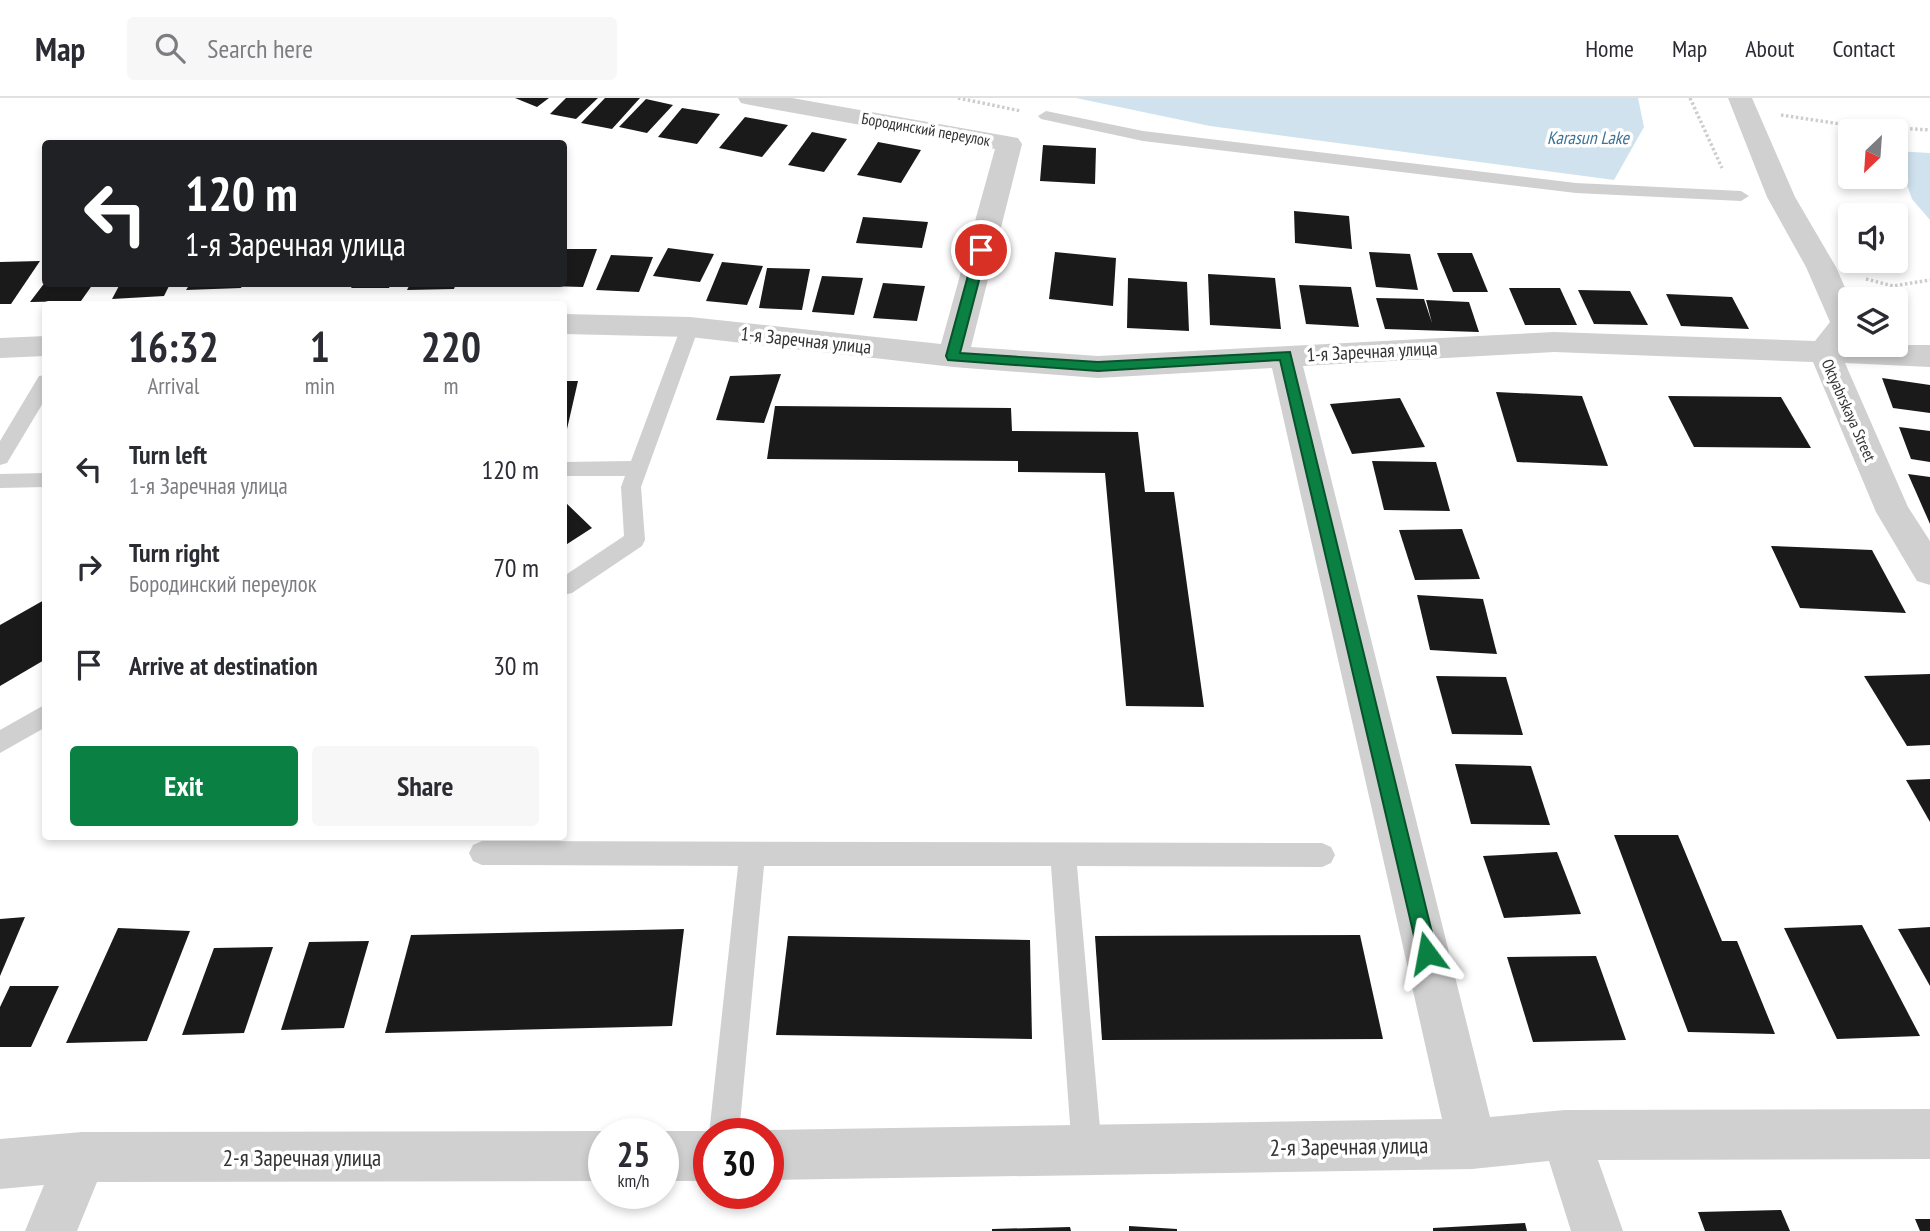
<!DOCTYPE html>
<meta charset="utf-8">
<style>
:root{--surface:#fff;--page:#f7f7f7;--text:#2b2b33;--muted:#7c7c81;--line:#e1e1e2;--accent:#0b8043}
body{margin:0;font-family:"PT Sans Narrow",sans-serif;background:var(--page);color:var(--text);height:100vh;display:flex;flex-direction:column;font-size:26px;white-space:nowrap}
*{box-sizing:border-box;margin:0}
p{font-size:23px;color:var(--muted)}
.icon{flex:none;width:38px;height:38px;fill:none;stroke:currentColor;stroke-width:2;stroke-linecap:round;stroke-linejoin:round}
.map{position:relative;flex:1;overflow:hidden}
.panel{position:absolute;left:42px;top:203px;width:525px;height:539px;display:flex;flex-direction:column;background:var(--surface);border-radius:7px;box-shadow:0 4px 10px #0003}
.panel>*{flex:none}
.top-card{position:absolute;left:42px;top:42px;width:525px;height:147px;border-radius:7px;box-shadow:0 4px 10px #0003;background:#202124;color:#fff;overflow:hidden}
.needle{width:46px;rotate:205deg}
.fabs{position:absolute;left:1838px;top:21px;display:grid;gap:14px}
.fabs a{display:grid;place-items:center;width:70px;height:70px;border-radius:7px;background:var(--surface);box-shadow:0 4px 10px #0003;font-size:35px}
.speed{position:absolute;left:588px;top:1020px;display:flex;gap:14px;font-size:35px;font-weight:700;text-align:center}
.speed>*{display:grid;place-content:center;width:91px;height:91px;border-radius:50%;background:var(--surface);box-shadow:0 4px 10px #0003;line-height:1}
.speed small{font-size:18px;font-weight:400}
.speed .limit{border:10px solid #d22;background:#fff;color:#111}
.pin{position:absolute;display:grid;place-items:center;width:60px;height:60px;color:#fff;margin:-30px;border:4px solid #fff;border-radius:50%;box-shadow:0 2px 7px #0007}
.me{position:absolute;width:77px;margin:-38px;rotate:347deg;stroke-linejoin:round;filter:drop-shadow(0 0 5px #0008)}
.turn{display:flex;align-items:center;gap:24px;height:147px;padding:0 28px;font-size:32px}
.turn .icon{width:91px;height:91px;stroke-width:2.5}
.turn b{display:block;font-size:49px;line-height:60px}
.eta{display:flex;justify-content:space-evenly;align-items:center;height:119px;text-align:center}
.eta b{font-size:42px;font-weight:700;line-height:49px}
.cta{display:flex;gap:14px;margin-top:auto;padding:14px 28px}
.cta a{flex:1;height:80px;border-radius:7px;background:var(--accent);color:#fff;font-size:28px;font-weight:700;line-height:80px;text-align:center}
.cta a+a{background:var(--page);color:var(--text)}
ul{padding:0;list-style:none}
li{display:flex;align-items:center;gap:21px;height:98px;padding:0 28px}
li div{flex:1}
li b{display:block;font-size:26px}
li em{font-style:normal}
header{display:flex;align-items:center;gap:42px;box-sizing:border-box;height:98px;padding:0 35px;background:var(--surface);border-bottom:2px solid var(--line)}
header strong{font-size:33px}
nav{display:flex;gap:38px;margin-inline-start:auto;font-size:24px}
.search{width:490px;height:63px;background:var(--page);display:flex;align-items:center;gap:18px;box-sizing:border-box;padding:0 24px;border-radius:7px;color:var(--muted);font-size:26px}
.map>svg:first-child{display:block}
.water{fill:#cfe2ee}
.building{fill:#1a1a1a}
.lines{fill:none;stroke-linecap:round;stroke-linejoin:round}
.path{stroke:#cdcdcd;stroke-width:3.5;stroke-dasharray:2.5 2.5;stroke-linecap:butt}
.lane{fill:#d0d0d0;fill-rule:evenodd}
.street{fill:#d0d0d0;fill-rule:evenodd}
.route{fill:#0b8043;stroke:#07532c;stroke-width:2}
.labels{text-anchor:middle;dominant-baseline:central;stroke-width:7;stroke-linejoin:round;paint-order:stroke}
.far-street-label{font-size:16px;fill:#333;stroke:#fff}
.far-water-label{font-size:18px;font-style:italic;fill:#3f7597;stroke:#fff}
.street-label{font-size:19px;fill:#333;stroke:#fff}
.near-street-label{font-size:23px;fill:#333;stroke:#fff}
</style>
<header>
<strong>Map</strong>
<div class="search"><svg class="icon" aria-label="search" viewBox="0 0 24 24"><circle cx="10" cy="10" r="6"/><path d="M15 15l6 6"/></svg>Search here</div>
<nav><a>Home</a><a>Map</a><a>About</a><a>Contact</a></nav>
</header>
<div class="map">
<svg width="1930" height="1133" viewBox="0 0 1930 1133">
<rect width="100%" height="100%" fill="#fff"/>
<g class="water">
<polygon points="1076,0 1638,0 1644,29 1614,82 1210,28"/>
<polygon points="1895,53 1930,55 1930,122 1912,101"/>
</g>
<g class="building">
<polygon points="515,0 549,0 537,9"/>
<polygon points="566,0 598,0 576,21 550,16"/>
<polygon points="605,0 640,0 612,31 581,25"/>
<polygon points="646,1 673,7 647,35 619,29"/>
<polygon points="682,10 720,16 697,46 658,39"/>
<polygon points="745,19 788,27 762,59 719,50"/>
<polygon points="812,34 847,41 824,74 788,67"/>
<polygon points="878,44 921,52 901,85 857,77"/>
<polygon points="1043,47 1096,50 1095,86 1040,83"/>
<polygon points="1294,113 1349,118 1352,151 1295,145"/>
<polygon points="863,119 928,124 922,150 856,145"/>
<polygon points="668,150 714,156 700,184 653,178"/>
<polygon points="564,151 597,151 583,189 545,188 546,186 564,186"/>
<polygon points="1055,154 1116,160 1113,208 1049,201"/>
<polygon points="1369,154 1410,156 1418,192 1376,189"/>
<polygon points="1437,155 1472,155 1488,194 1453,194"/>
<polygon points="611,157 653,159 639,194 596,192"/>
<polygon points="40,163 11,206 0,206 0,164"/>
<polygon points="722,164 763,168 747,207 706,203"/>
<polygon points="767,170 810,171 802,212 759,210"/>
<polygon points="1208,176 1275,180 1281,231 1210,227"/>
<polygon points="822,178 863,180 854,217 812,214"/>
<polygon points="1128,180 1187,184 1189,233 1127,230"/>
<polygon points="46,183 46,186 93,186 81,203 30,204"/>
<polygon points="883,185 925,188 917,223 873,220"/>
<polygon points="120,186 170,186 164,198 112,201"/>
<polygon points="190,186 243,186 241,190 186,192"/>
<polygon points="354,186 391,186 389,190 351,190"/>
<polygon points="410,186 456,186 454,191 407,192"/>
<polygon points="471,186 515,186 514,189 469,189"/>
<polygon points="1299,187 1351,189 1359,229 1306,226"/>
<polygon points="1509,190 1560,190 1577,227 1525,227"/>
<polygon points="1578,192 1630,193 1648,227 1594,226"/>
<polygon points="1666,196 1732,199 1749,231 1681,228"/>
<polygon points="1376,200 1424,201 1432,225 1426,202 1469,204 1479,234 1385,231"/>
<polygon points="781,276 764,325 716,322 730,278"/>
<polygon points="1882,280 1930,287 1930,315 1893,310"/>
<polygon points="564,283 578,283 567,331 564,331"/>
<polygon points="1496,294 1582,298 1608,368 1517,364"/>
<polygon points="1668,298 1781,299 1811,350 1694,349"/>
<polygon points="1400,300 1425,349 1352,356 1330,306"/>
<polygon points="775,308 1011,310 1012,333 1138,334 1145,394 1174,394 1204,609 1126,608 1105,375 1018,374 1018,363 767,361"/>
<polygon points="1899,329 1930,333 1930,364 1911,361"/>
<polygon points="1372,363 1436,364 1450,413 1384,412"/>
<polygon points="1908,376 1930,379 1930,426"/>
<polygon points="564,403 592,430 564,448"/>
<polygon points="1462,431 1480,481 1415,482 1399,432"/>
<polygon points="1771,448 1872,452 1906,515 1800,510"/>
<polygon points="1417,497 1483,501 1497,556 1430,552"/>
<polygon points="46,501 46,561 0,588 0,527"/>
<polygon points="1930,576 1930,647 1907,648 1864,578"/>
<polygon points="1436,578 1506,579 1523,637 1452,636"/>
<polygon points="1455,666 1531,668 1550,727 1471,726"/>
<polygon points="1930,681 1930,724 1906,682"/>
<polygon points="1614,737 1678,737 1722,843 1737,843 1775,936 1688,934"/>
<polygon points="1557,754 1581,816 1504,820 1483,758"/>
<polygon points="25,819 0,878 0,821"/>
<polygon points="1862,827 1920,938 1837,941 1784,830"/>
<polygon points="1930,829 1930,888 1898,831"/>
<polygon points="118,830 190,833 147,943 66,945"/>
<polygon points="684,831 672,928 385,935 411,837"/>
<polygon points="1360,837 1383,941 1102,942 1095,838"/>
<polygon points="788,838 1030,842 1032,941 776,937"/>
<polygon points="369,843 344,930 281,932 309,844"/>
<polygon points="273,849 244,935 182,937 214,850"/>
<polygon points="1596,858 1626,942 1533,944 1507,859"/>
<polygon points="10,888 59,888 31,949 0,949 0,909"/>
<polygon points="1781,1112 1790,1133 1705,1133 1698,1114"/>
<polygon points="1915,1121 1930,1121 1930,1133 1920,1133"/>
<polygon points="1525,1125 1527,1133 1433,1133 1433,1130"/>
<polygon points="1129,1128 1177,1131 1177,1133 1129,1133"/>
<polygon points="1070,1129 1071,1133 992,1133 992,1131"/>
</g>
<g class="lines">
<g class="path">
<polyline points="958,0 1021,13"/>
<polyline points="1690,0 1722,70"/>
<polyline points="1781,17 1847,27 1930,32"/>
<polyline points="1866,181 1893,188 1930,182"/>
</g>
<g class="lane">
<polygon points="1046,13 1143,33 1576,85 1741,93 1749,98 1741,103 1576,95 1143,43 1041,21 1038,18"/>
<polygon points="690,223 699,229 641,389 645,442 642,448 572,495 564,497 564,478 624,438 621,389 625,378 564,378 564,364 631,363 681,229"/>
<polygon points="46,277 46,300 7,365 0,367 0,343 39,278"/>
<polygon points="46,375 46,389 0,390 0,376"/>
<polygon points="46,606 46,629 0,655 0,632"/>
<polygon points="482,743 1322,745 1331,749 1335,757 1331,765 1322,769 1077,768 1102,1053 1097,1063 1087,1068 1077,1063 1072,1053 1051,768 764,768 739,1036 709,1036 738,768 482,767 473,763 469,755 473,747"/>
</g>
<g class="street">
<polygon points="738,0 792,0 1018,40 1022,46 971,249 1098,258 1554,234 1815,243 1830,224 1806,169 1767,99 1728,0 1752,0 1795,99 1836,169 1850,201 1850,241 1847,244 1850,247 1930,247 1930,269 1845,265 1908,409 1930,443 1930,487 1917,483 1876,414 1813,264 1554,254 1303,268 1490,1019 1565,1012 1930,1011 1930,1061 1598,1062 1623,1133 1571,1133 1549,1063 1472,1071 768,1082 768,1036 758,1036 768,1032 1442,1021 1272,270 1098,280 953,269 690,239 564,236 564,216 690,219 941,246 995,51 750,7 741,5"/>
<polygon points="46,238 46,258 0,260 0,240"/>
<polygon points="604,1033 612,1036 604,1036 604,1083 97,1084 77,1133 25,1133 44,1087 0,1091 0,1041 82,1034"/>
<polygon points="663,1033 709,1033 717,1036 709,1036 709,1083 663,1083 663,1036 655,1036"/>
</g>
</g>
<polygon class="route" points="981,148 987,152 960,255 1098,264 1290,254 1437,855 1434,862 1427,865 1420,862 1418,855 1280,262 1098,273 948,262 946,258 975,152"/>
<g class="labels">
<g class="far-street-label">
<text transform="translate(926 31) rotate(10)">Бородинский переулок</text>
<text transform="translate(1849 312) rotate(66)">Oktyabrskaya Street</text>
</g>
<g class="far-water-label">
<text x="1588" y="39">Karasun Lake</text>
</g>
<g class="street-label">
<text transform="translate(806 242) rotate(6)">1-я Заречная улица</text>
<text transform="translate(1372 253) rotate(-3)">1-я Заречная улица</text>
</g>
<g class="near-street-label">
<text transform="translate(1349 1048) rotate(-1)">2-я Заречная улица</text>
<text x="302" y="1059">2-я Заречная улица</text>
</g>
</g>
</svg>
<div class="fabs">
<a><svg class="needle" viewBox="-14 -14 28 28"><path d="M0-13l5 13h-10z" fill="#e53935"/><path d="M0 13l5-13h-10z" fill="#7c7c81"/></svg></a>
<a><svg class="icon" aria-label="sound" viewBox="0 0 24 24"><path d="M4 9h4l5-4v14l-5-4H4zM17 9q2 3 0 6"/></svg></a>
<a><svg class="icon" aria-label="layers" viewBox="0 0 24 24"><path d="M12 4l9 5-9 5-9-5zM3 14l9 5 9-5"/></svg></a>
</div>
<div class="speed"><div>25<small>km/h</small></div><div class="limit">30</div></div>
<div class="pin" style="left:981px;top:152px;background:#d93025"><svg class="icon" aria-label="arrive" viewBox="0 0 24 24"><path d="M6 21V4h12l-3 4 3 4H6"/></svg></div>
<svg class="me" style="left:1427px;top:855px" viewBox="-20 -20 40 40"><path d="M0-17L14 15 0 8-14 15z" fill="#0b8043" stroke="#fff" stroke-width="4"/></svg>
<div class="top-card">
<div class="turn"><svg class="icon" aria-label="left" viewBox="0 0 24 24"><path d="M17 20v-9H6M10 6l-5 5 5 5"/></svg><div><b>120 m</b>1-я Заречная улица</div></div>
</div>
<section class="panel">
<div class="eta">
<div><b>16:32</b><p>Arrival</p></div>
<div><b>1</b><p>min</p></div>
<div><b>220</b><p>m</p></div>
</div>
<ul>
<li><svg class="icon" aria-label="left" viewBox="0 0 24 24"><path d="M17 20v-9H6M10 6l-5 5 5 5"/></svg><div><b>Turn left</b><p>1-я Заречная улица</p></div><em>120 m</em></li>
<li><svg class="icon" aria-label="right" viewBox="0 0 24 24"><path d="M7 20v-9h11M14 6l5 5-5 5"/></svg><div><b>Turn right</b><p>Бородинский переулок</p></div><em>70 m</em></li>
<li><svg class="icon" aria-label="arrive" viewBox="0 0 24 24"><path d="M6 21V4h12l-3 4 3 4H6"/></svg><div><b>Arrive at destination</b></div><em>30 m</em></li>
</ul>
<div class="cta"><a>Exit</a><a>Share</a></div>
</section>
</div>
